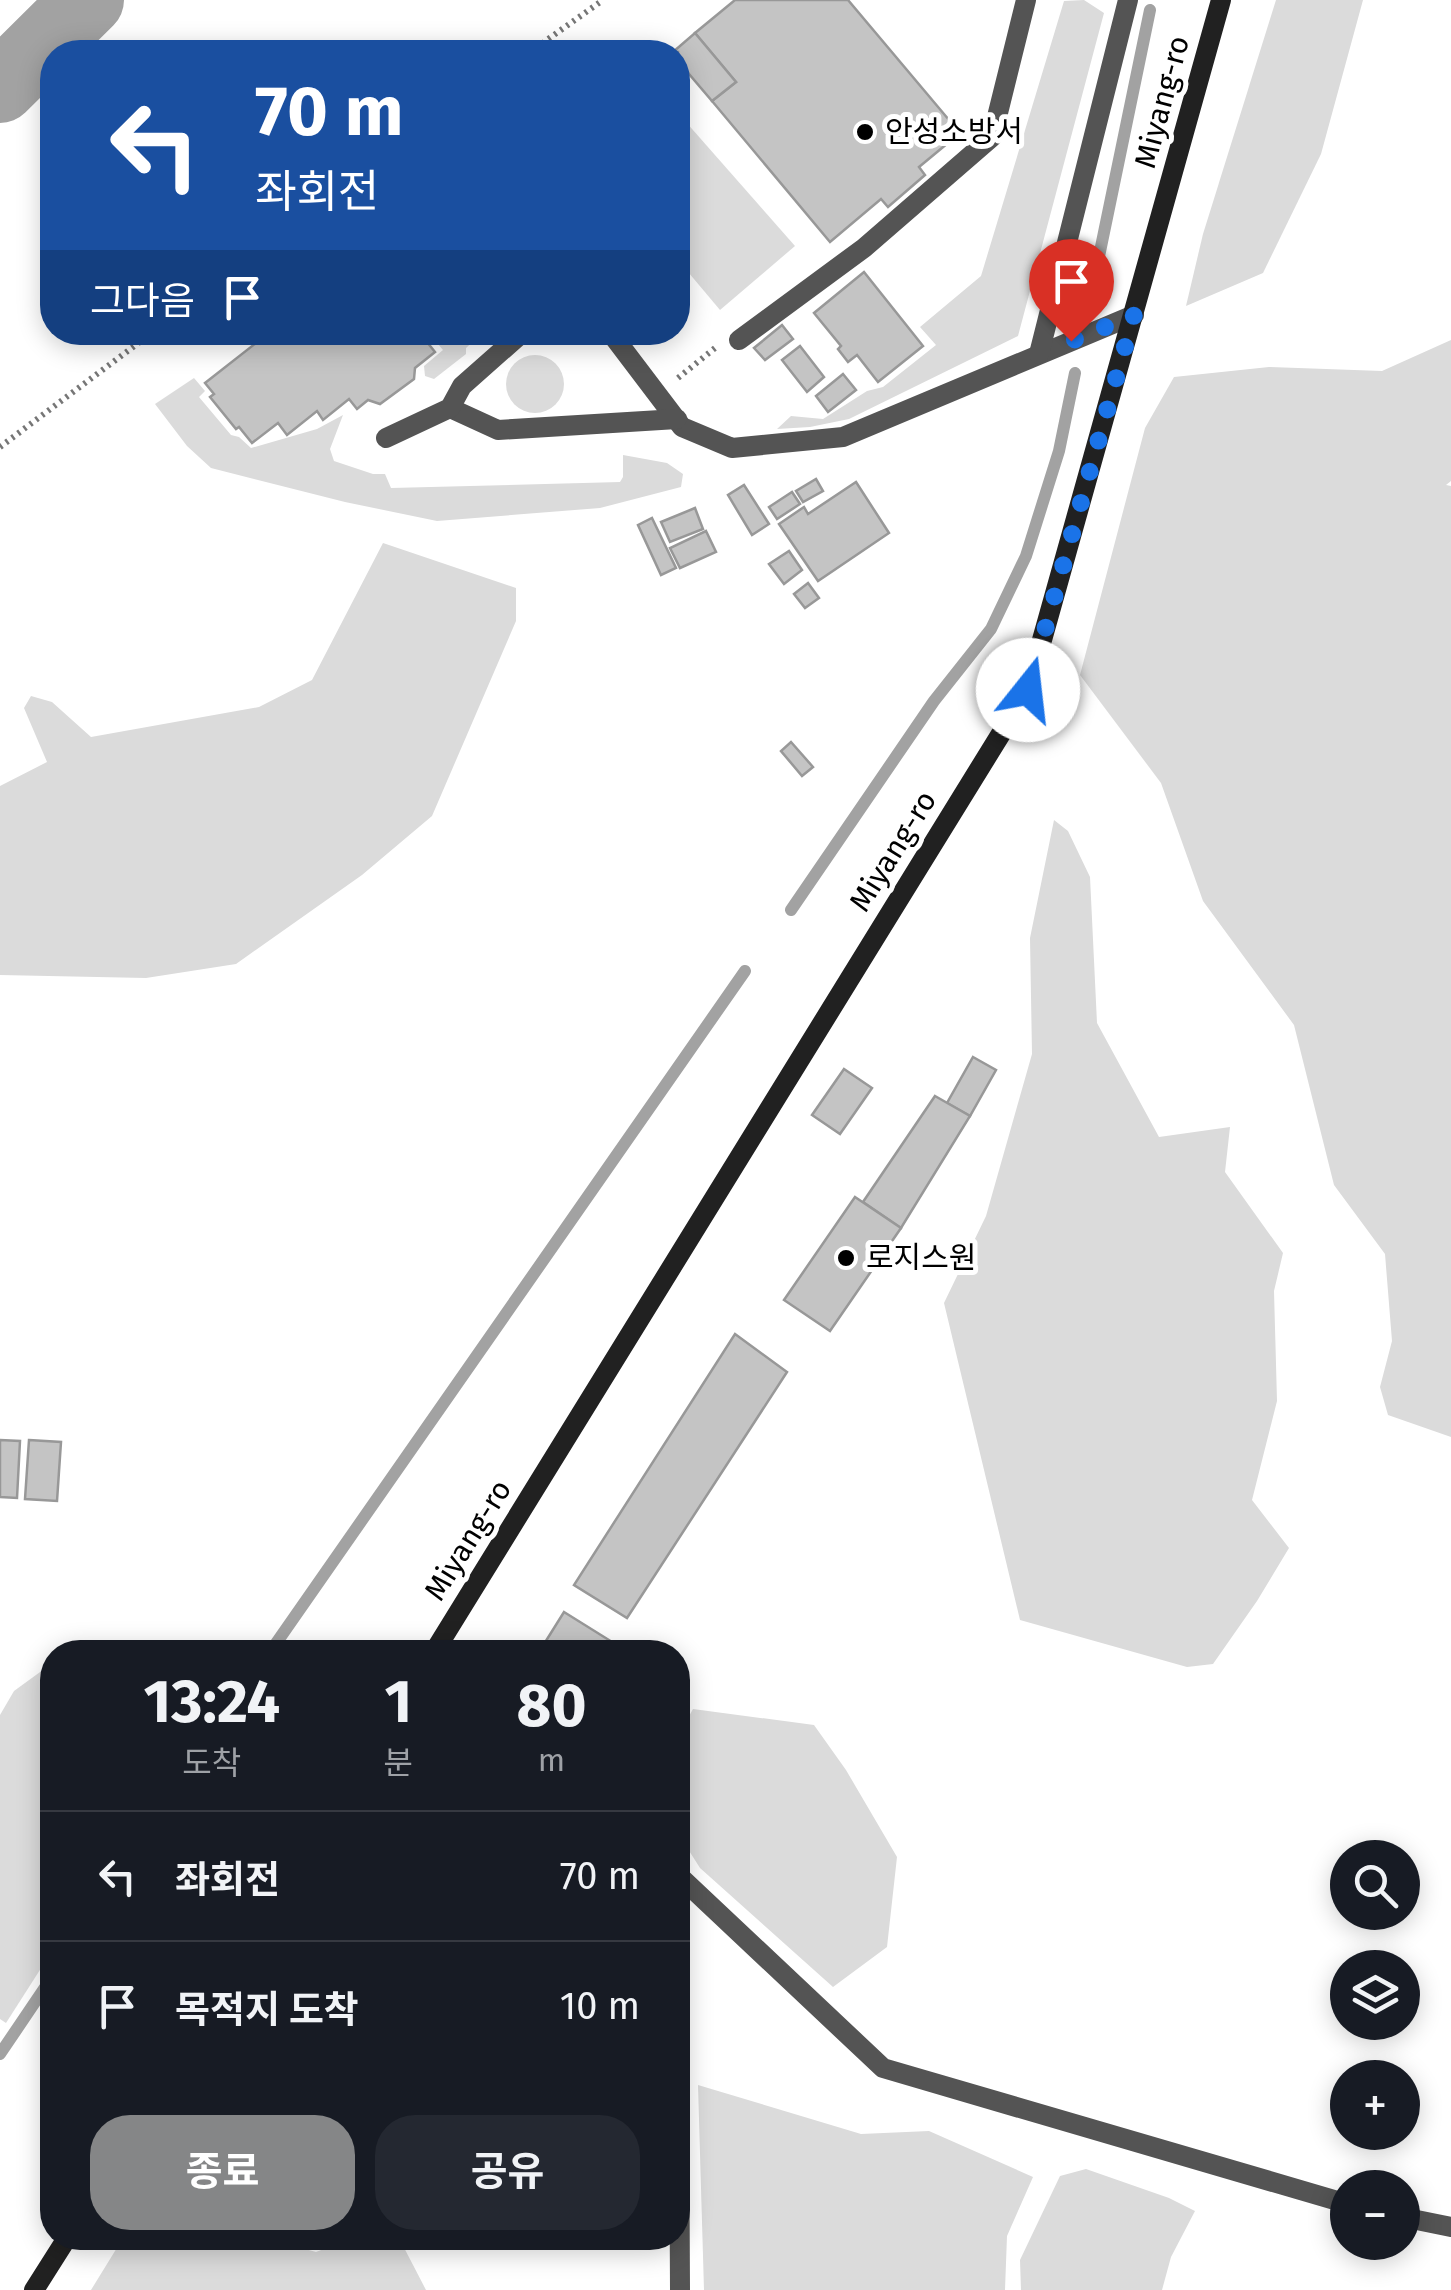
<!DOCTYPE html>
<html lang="ko">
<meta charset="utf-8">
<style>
:root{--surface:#171b24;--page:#242831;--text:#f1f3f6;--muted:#9ea1a6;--line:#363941;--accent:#858687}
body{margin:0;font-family:"Fira Sans","Noto Sans KR",sans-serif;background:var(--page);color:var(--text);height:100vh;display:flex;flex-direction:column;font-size:38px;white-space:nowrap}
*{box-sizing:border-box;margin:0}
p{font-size:32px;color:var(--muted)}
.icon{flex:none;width:55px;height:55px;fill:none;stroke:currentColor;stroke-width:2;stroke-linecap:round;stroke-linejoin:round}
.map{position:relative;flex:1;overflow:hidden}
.panel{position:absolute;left:40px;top:1640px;width:650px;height:610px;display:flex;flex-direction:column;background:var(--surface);border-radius:40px;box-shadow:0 5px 25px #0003}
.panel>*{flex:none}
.hud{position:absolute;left:40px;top:40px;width:650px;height:305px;border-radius:40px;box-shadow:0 5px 25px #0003;background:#1a4fa0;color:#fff;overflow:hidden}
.controls{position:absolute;left:1330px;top:1840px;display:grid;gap:20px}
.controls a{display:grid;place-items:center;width:90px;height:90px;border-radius:50%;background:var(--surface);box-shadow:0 5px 25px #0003;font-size:50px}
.pin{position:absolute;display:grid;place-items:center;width:85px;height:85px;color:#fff;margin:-102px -42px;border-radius:50% 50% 50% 0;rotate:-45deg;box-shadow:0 0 10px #0007}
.pin .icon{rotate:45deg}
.me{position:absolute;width:110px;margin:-55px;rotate:16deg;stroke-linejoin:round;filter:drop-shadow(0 0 8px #0008)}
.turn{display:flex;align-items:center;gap:35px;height:210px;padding:0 50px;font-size:45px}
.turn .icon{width:130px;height:130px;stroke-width:2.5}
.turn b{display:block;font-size:70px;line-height:85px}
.then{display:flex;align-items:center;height:95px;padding:0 50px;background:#0003;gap:20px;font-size:38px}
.eta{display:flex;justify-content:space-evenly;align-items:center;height:170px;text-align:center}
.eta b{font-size:60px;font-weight:700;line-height:70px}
.cta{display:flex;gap:20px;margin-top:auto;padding:20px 50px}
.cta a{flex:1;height:115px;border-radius:40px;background:var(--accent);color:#fff;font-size:40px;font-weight:700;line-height:115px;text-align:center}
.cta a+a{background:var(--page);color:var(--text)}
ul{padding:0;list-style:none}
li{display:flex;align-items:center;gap:30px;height:130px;padding:0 50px;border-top:2px solid var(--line)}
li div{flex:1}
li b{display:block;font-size:38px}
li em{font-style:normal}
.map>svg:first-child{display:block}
.green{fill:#dbdbdb}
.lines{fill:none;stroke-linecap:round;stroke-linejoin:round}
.stream{stroke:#a2a2a2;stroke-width:12}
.river{stroke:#a2a2a2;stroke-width:72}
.building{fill:#c4c4c4;stroke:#989898;stroke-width:2.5}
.path{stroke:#767676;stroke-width:6;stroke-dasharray:2.5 5;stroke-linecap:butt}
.lane{stroke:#545454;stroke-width:20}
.street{stroke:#545454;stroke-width:20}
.secondary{stroke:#212121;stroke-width:20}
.route{stroke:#1a73e8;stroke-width:18;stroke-dasharray:0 32.4}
.poi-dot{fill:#000;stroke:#fff;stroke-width:4}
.labels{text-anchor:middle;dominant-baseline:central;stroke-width:10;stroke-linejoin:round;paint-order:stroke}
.street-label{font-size:30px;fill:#000;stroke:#fff}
.poi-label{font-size:30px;fill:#000;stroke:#fff;text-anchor:start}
</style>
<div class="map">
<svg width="1451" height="2290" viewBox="0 0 1451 2290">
<rect width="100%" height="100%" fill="#fff"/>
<g class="green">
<polygon points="1084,0 1104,13 1018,336 849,419 810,427 777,429 791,416 823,419 867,391 883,387 936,345 920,327 981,276 1064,1"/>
<polygon points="1276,0 1363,0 1321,154 1263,273 1186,306 1203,234"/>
<polygon points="678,113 795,246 720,310 678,260"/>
<polygon points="451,333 482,333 466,348 466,354 434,379 425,376 424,366 443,350 438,344"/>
<polygon points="1451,340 1451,481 1446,485 1451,486 1451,1437 1388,1415 1380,1387 1392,1341 1385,1254 1334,1185 1294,1025 1203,901 1161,783 1080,675 1145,428 1174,377 1269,367 1382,371"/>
<circle cx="535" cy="384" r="29"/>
<polygon points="194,378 205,391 199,397 231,435 239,437 251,448 317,429 343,415 330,449 334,461 373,474 385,474 391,488 620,482 623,477 623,455 667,463 683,474 681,487 600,508 437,521 345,502 211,468 187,446 155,404"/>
<polygon points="383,543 516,588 516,621 432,816 362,875 236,964 146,978 0,975 0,786 47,762 24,708 31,696 52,702 91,737 259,707 312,680"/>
<polygon points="1054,820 1068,831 1090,877 1097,1023 1159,1137 1230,1127 1225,1172 1283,1253 1274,1291 1277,1401 1252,1500 1289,1548 1257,1601 1213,1664 1187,1667 1020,1620 944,1303 986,1216 1032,1054 1030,938"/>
<polygon points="52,1666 52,1951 6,2023 0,2019 0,1715 14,1691 47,1667"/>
<polygon points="693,1709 814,1725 846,1770 897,1857 887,1947 833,1987 700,1868 681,1838 685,1781 678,1736"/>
<polygon points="698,2085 861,2134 929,2131 1033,2177 1007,2236 1005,2290 704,2290"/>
<polygon points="1086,2169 1169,2198 1195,2211 1171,2257 1162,2290 1021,2290 1020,2260 1060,2176"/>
<polygon points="123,2238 277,2238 280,2242 316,2252 353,2238 399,2238 426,2290 91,2290"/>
</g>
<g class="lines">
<g class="stream">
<polyline points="1090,300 1150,10"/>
<polyline points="791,910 934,701 991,629 1026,556 1059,451 1075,373"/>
<polyline points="270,1652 745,971"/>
<polyline points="0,2054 52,1977"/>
</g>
<polyline class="river" points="0,87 88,0"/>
</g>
<g class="building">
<polygon points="735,0 848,0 960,133 919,167 925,175 888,207 881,199 830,242 712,101 736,82 695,33"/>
<polygon points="695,33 736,82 712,101 678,61 678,52 673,52"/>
<polygon points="864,272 923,346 878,382 857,355 848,362 838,349 841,346 814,313"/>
<polygon points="782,325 793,339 765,360 754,348"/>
<polygon points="270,332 441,332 427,342 435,352 415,368 414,379 380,404 368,400 357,409 349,399 323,420 317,411 287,435 278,423 252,443 239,427 236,429 210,397 214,394 205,383"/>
<polygon points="800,346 824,377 807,392 782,360"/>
<polygon points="843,374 856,390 828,412 816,396"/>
<polygon points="816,479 823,491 803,502 796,491"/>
<polygon points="856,482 889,533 818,581 779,524 804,507 808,514"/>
<polygon points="744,485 769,524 752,535 728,495"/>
<polygon points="792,492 800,504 777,519 769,507"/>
<polygon points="695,508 703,529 670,542 661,522"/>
<polygon points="652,518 676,568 661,575 638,525"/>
<polygon points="706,531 716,552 680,568 670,548"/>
<polygon points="789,551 802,570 784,584 769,564"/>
<polygon points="808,583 819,598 805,608 794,594"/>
<polygon points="791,742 813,767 802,776 781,751"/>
<polygon points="973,1057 996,1070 970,1116 947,1103"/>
<polygon points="844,1069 872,1088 840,1134 812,1115"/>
<polygon points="935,1096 970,1116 901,1228 863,1202"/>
<polygon points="855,1197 901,1228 830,1331 784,1300"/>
<polygon points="735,1334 787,1372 627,1618 574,1585"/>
<polygon points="0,1440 20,1441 17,1498 0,1497"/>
<polygon points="29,1440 61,1442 57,1501 25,1499"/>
<polygon points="564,1612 617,1645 612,1652 539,1652"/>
</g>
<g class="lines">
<g class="path">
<polyline points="530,52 603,0"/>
<polyline points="678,378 715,348"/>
<polyline points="0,447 153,332"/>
</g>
<g class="lane">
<polyline points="610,332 682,427 732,448 843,437 1134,315"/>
<polyline points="739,340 864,248 992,137 1026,0"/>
<polyline points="1039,354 1128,0"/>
<polyline points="450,408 498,430 677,419"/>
<polyline points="386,438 450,408 462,386 523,332"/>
</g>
<g class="street">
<polyline points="678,1875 883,2068 1348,2204"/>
<polyline points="678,1881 680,2290"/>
<polyline points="1402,2217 1451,2227"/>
</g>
<g class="secondary">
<polyline points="434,1652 1028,690 1221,0"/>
<polyline points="34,2290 67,2238"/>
</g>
</g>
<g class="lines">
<polyline class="route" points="1028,690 1134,315 1071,341"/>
</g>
<g class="poi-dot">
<circle cx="865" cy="132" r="10"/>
<circle cx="846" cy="1258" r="10"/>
</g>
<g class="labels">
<g class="street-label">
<text transform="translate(1162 102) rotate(-75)">Miyang-ro</text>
<text transform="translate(893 851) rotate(-58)">Miyang-ro</text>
<text transform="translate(468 1540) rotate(-58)">Miyang-ro</text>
</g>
<g class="poi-label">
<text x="885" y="132">안성소방서</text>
<text x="866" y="1258">로지스원</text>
</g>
</g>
</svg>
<div class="controls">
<a><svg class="icon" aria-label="search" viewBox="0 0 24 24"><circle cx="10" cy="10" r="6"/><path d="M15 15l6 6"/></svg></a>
<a><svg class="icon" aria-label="layers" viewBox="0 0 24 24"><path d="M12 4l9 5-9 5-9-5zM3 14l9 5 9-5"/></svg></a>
<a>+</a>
<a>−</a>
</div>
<div class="pin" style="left:1071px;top:341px;background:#d93025"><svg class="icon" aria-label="arrive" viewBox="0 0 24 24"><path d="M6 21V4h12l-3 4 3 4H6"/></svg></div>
<svg class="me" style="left:1028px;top:690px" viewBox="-20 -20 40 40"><circle r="19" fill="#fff"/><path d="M0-13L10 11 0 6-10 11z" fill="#1a73e8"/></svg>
<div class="hud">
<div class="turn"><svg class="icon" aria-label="left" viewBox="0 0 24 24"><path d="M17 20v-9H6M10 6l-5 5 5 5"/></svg><div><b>70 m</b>좌회전</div></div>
<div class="then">그다음<svg class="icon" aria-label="arrive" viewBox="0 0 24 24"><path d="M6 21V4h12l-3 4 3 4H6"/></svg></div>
</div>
<section class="panel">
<div class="eta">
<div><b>13:24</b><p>도착</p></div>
<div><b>1</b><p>분</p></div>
<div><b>80</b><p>m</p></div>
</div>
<ul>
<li><svg class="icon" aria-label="left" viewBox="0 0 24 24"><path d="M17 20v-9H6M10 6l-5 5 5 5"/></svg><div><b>좌회전</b></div><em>70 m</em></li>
<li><svg class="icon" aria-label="arrive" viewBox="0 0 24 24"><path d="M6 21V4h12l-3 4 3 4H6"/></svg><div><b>목적지 도착</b></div><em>10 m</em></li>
</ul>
<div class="cta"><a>종료</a><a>공유</a></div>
</section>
</div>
